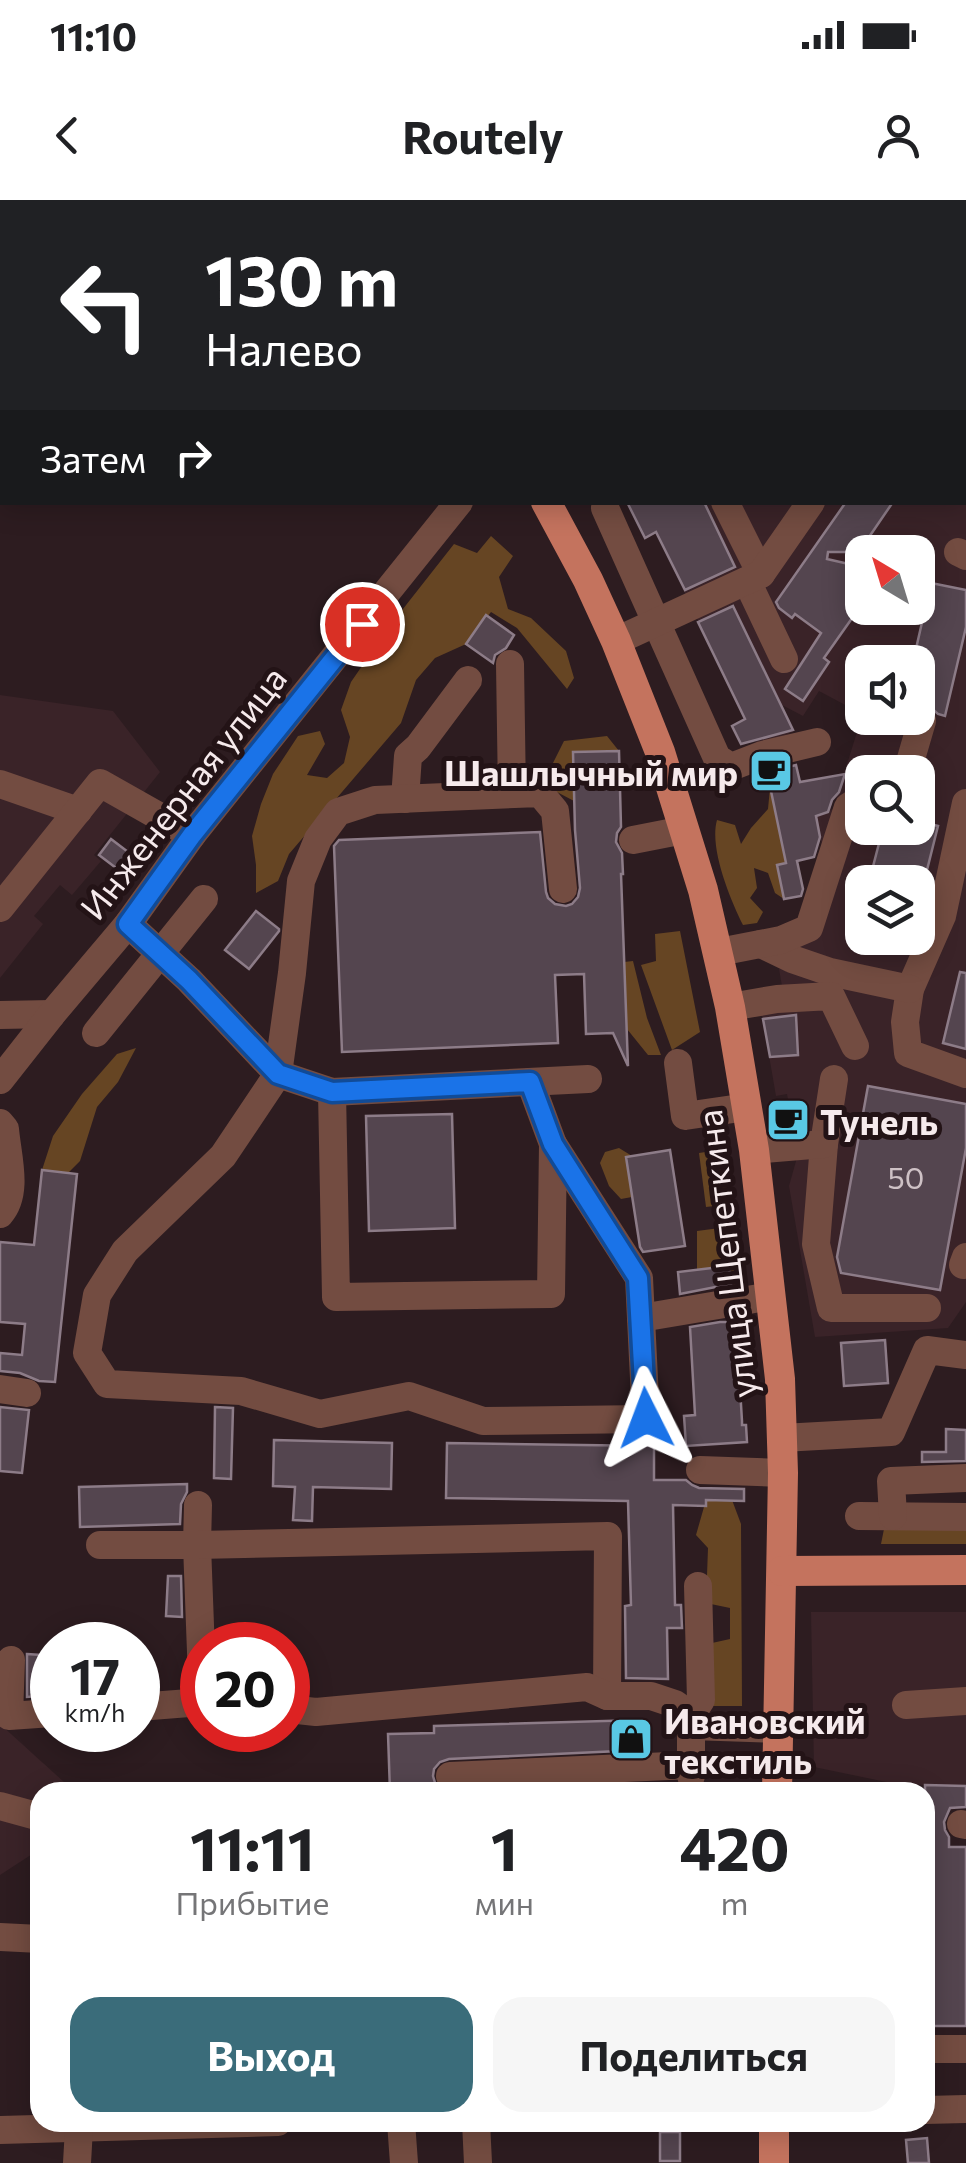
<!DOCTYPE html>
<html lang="ru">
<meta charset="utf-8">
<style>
:root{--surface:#fff;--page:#f6f6f6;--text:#202124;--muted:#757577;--accent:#3a6c7a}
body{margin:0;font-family:Commissioner,sans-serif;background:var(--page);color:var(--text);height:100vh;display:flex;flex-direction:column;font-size:38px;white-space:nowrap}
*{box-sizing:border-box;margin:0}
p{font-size:32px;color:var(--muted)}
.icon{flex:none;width:55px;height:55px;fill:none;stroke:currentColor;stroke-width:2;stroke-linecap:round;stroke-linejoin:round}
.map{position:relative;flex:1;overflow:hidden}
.panel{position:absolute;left:30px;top:1582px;width:905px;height:350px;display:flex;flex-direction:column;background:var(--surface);border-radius:30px;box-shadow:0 5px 25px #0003}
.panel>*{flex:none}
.hud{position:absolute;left:0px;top:0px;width:968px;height:305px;box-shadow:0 5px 25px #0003;background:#202124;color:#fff;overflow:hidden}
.needle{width:65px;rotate:322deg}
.fabs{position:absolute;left:845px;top:335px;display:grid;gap:20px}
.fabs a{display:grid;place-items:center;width:90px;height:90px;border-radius:20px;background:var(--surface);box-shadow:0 5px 25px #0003;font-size:50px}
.speed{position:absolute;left:30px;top:1422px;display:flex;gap:20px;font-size:50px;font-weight:700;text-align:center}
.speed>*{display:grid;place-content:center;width:130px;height:130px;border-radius:50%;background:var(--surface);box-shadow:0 5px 25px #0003;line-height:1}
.speed small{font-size:25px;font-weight:400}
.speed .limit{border:15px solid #d22;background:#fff;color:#111}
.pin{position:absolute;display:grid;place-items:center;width:85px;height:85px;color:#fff;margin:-42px;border:5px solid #fff;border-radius:50%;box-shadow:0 2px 10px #0007}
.me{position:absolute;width:110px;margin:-55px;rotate:357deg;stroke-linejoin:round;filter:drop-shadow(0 0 8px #0008)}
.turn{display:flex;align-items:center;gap:35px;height:210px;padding:0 40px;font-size:45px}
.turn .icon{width:130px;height:130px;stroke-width:2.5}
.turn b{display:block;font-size:70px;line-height:85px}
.then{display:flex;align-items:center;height:95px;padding:0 40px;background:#0003;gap:20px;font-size:38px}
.eta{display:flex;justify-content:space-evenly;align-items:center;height:170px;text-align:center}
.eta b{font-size:60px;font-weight:700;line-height:70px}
.primary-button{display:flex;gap:20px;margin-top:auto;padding:20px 40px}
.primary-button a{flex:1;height:115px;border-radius:30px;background:var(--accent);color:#fff;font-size:40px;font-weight:700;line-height:115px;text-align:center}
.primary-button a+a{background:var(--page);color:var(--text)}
.status{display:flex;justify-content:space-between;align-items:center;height:70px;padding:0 50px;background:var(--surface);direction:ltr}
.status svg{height:28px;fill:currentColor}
header{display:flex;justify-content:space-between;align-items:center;height:130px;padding:0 40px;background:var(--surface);font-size:45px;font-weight:700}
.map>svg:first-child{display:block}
.built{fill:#3a2328;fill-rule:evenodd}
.forest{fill:#664523}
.building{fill:#54454f;stroke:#8d7c88;stroke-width:2.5}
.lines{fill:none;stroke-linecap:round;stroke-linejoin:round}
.minor{stroke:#734c41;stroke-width:28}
.major{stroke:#c4735e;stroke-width:30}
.route-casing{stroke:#114b97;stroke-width:25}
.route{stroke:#1a73e8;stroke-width:18}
.labels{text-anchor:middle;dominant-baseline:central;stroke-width:10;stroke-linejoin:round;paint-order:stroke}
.number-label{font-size:30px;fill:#cec1c5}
.poi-label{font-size:35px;font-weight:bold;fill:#f6eaec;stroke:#231316;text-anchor:start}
.street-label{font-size:35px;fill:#f6eaec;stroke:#231316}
</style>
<div class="status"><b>11:10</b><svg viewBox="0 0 49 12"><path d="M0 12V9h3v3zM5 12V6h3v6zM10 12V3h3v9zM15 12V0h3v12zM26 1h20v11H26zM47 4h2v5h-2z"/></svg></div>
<header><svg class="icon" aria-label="back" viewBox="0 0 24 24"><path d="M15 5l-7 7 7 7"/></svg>Routely<svg class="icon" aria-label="person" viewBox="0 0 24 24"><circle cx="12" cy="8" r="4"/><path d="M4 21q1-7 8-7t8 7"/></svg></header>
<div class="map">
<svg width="966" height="1963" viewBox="0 0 966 1963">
<rect width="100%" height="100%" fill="#2d1c20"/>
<g class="built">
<path d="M814 0H966V1102L948 1128 815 1137 789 986 798 954 787 894 776 896 761 809 783 792 779 769 793 766 797 724 824 655 816 616 833 609 862 516 918 518V462H862V514L819 491 803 516 782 505 794 531 759 548 642 303 965 302V2H812ZM862 352H918V408H862ZM862 572H918V628H862ZM862 682H918V738H862Z"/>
<polygon points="0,495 113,511 160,572 94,655 101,661 72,695 60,685 34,716 43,724 0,778"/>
<polygon points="811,1412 966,1412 966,1586 896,1584 814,1567"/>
<polygon points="0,1524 75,1592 40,1592 40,1649 0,1675"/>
</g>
<g class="forest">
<polygon points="491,336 513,356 499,377 508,409 531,418 566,451 574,478 567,489 517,428 491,412 466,444 435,458 416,480 401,523 289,654 278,681 256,693 256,665 252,636 261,604 273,574 298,536 320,531 325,544 307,575 327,578 344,563 350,537 341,510 351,482 388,428 454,344 477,353"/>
<polygon points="607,536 619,551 573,553 574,601 555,591 551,567 564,541"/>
<path d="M770 588 786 663 777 665 784 699 775 693 768 673 754 668 757 688 750 698 763 712 757 723 743 725C730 699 709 648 717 620L735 625 741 644 751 628 768 609Z"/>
<polygon points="680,731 700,832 672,850 641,765 656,761 655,734"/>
<polygon points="633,761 647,818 661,855 648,855 627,829 624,762"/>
<polygon points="136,848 118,882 97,907 80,961 68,973 42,970 53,936 82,894 117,854"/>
<polygon points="619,948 632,956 626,958 632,997 621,999 609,986 600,963 605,952"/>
<polygon points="725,949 731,1004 706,1007 699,953"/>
<polygon points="735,1026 744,1085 731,1084 729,1067 697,1070 697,1031"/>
<polygon points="706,1300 732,1300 741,1324 742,1506 712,1506 712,1443 730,1439 730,1408 706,1403 708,1348 696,1335"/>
<polygon points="884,1329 966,1329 966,1344 881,1344"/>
</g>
<g class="building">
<polygon points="627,302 704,302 735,367 685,390 656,332 645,338"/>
<polygon points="846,302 893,302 867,340 885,352 828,352 827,359 862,367 862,404 824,458 829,462 803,501 785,489 821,433 795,414 792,418 779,408 776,402"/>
<polygon points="931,383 966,390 966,427 945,516 938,514 928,505 918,504 918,462 913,462"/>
<polygon points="733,406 793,530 741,544 732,526 745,519 698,422"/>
<polygon points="486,415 514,435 506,448 495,455 493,463 466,444"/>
<polygon points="619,551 621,627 617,633 616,642 622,653 623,674 621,674 628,866 613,833 586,834 584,774 555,775 558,843 342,852 334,646 339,640 540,632 546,692 548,698 555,704 566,706 572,704 578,697 580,688 575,630 573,552"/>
<polygon points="796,565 800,582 845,574 839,592 832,600 828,612 816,616 820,637 814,657 797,661 803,689 801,696 784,699 777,665 786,663 767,572"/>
<polygon points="918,621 938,626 924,682 869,682 883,628 918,628"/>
<polygon points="111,639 132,655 120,671 99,655"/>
<polygon points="256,711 279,729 279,731 249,769 225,750"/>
<polygon points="960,772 966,773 966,849 943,843"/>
<polygon points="796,815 798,855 770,857 763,819"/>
<polygon points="868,886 966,904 966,948 940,1090 841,1073 837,1057"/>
<polygon points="452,914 455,1028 369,1031 366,916"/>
<polygon points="670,950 685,1046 643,1052 640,1047 626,957"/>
<polygon points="42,970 77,974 55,1182 39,1181 20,1173 0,1171 0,1153 22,1155 25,1124 0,1122 0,1042 34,1045"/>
<polygon points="729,1066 731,1084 680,1094 678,1072"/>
<polygon points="720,1122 736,1122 742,1221 742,1225 746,1225 747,1242 686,1246 684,1216 695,1215 690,1127"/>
<polygon points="885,1140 888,1183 844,1186 841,1143"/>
<polygon points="0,1207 29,1210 22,1273 0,1271"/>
<polygon points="215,1207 233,1208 231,1279 214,1278"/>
<polygon points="946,1229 966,1230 966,1261 922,1262 922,1252 946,1252"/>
<polygon points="274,1240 392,1243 391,1289 313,1287 312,1321 293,1320 295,1287 273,1286"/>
<polygon points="447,1243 654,1246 654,1280 686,1280 692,1285 699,1288 744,1289 744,1301 706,1300 706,1306 673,1305 675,1405 681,1405 682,1428 667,1428 668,1479 626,1478 625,1406 631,1405 628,1301 446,1298"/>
<polygon points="187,1284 187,1292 181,1304 180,1324 80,1327 79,1287"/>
<polygon points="168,1376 181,1376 182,1417 166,1416"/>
<polygon points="27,1454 41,1455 39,1496 27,1497"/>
<polygon points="639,1520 640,1550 449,1559 440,1562 434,1569 433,1576 436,1586 446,1592 390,1592 388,1534 434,1533 434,1526"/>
<polygon points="641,1585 641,1592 472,1592"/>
<polygon points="925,1585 966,1586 966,1607 950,1608 944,1622 945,1630 949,1637 949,1647 966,1647 966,1826 925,1826"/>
<rect x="660" y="1932" width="20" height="29"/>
<polygon points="927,1938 929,1963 908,1963 906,1940"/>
</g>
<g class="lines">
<g class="minor">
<polyline points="814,0 815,2"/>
<polyline points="915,0 918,2"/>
<polyline points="408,2 411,0"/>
<polyline points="481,2 484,0"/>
<polyline points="688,2 690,0"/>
<polyline points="965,41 966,42"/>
<polyline points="725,302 761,374"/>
<polyline points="605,308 717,558 731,567 762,555 817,542"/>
<polyline points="958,352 966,356"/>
<polyline points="747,381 784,459"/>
<polyline points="616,441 761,374 811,302"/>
<polyline points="510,464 512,594"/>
<polyline points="902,572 908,569 922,521"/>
<polyline points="0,584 78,611"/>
<polyline points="405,599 408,556 418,547 468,480"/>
<polyline points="966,603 942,716 910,789 905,822 908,853 966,874"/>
<polyline points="633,640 684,630"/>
<polyline points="0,708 100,583 192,635"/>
<polyline points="128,724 189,780 278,874 332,892 588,879"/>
<polyline points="761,744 792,759 830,772 910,789"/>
<polyline points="719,752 781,740 809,728 848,607 862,598"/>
<polyline points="730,807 777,799 831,796 855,846"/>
<polyline points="0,815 52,814"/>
<polyline points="96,833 204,699"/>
<polyline points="678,863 685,916 747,907"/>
<polyline points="834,879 824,944 816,1044 831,1108 927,1108"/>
<polyline points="0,880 52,814 128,724 192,635 459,302"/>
<polyline points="332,892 336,1097 551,1094 553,944 530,882"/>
<path d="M0 923 5 929C7 955 19 993 0 1014"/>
<polyline points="553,944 639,1078 646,1219 483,1221 409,1196 320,1214 241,1191 107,1184 87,1153 97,1095 125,1051 223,956 278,874 292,773 301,681 318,639 338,612 375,600 540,593 555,611 563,689"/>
<polyline points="754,950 824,944"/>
<polyline points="963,1065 966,1057"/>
<polyline points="641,1118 771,1096"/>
<polyline points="0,1189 27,1193"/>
<polyline points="782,1238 891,1232 927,1150 966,1155"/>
<polyline points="700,1270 783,1273"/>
<polyline points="198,1305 197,1345 202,1479"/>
<polyline points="859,1316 966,1317"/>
<polyline points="893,1316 891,1281 966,1278"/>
<polyline points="100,1345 197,1345 608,1336 607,1496"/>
<polyline points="11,1460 9,1516 52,1513"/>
<polyline points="906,1505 966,1501"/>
<polyline points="138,1507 202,1502"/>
<polyline points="288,1509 316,1512 587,1487 607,1496 651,1496 675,1504 691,1515"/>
<polyline points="691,1526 777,1529"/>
<polyline points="450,1576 691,1565"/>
<polyline points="691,1576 691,1515 701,1500 698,1386"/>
<polyline points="0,1606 40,1617"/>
<polyline points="961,1624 966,1625"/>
<polyline points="0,1737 40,1739"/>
<polyline points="925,1849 966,1849"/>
<polyline points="925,1910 966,1909"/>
<polyline points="401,1922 404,1963"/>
<polyline points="476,1922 478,1963"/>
<polyline points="0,1930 278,1922"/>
<polyline points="77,1963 79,1928"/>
</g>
<g class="major">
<polyline points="356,0 358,2"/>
<polyline points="546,302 588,380 616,441 660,552 703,690 730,807 754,950 780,1179 783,1273 777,1592"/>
<polyline points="782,1371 966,1370"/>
<polyline points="774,1963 774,1922"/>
</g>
</g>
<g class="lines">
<defs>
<polyline id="route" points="362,424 192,635 128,724 189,780 278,874 332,892 530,882 553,944 638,1078 646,1218"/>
</defs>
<use href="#route" class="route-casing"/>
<use href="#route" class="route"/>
</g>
<defs>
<symbol id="cafe-square" viewBox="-11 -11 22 22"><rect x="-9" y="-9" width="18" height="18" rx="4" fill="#59c8e4" stroke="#231316"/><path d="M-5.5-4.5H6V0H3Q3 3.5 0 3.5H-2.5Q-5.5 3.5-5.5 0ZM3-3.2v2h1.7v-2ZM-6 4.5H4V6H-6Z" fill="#111"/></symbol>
<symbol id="shop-square" viewBox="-11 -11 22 22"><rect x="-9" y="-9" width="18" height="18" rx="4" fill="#59c8e4" stroke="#231316"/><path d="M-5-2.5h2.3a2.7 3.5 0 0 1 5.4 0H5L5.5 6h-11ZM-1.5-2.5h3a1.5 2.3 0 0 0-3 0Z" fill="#111"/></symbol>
</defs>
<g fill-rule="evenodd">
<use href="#cafe-square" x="746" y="546" width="50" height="50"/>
<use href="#cafe-square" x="763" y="895" width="50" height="50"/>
<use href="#shop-square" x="606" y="1514" width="50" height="50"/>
</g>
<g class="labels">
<g class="number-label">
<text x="906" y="976">50</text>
</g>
<g class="poi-label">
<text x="738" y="571" text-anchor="end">Шашлычный мир</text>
<text x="820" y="920">Тунель</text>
<text x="664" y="1519">Ивановский<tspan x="664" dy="40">текстиль</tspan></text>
</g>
<g class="street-label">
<text transform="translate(182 592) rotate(-52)">Инженерная улица</text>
<text transform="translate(725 1054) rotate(-97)">улица Щепеткина</text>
</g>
</g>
</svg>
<div class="fabs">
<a><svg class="needle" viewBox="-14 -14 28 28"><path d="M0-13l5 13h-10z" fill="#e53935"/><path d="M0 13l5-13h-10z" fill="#757577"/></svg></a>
<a><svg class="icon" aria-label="sound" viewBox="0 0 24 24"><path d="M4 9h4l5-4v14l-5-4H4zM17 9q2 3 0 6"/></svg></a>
<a><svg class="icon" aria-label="search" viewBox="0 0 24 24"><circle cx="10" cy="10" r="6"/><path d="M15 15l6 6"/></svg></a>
<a><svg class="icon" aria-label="layers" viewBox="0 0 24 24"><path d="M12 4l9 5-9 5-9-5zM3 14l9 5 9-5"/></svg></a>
</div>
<div class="speed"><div>17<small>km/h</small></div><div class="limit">20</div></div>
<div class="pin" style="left:362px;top:424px;background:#d93025"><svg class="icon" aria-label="arrive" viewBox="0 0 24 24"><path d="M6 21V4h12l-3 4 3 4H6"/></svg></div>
<svg class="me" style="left:646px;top:1218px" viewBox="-20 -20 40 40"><path d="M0-17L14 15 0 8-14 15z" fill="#1a73e8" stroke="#fff" stroke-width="4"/></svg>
<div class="hud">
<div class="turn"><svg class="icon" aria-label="left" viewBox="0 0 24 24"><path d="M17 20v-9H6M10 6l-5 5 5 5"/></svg><div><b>130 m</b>Налево</div></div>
<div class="then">Затем<svg class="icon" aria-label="right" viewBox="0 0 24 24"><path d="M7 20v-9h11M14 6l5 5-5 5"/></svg></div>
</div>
<section class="panel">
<div class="eta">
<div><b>11:11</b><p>Прибытие</p></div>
<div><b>1</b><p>мин</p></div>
<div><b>420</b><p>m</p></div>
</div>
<div class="primary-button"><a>Выход</a><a>Поделиться</a></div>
</section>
</div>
